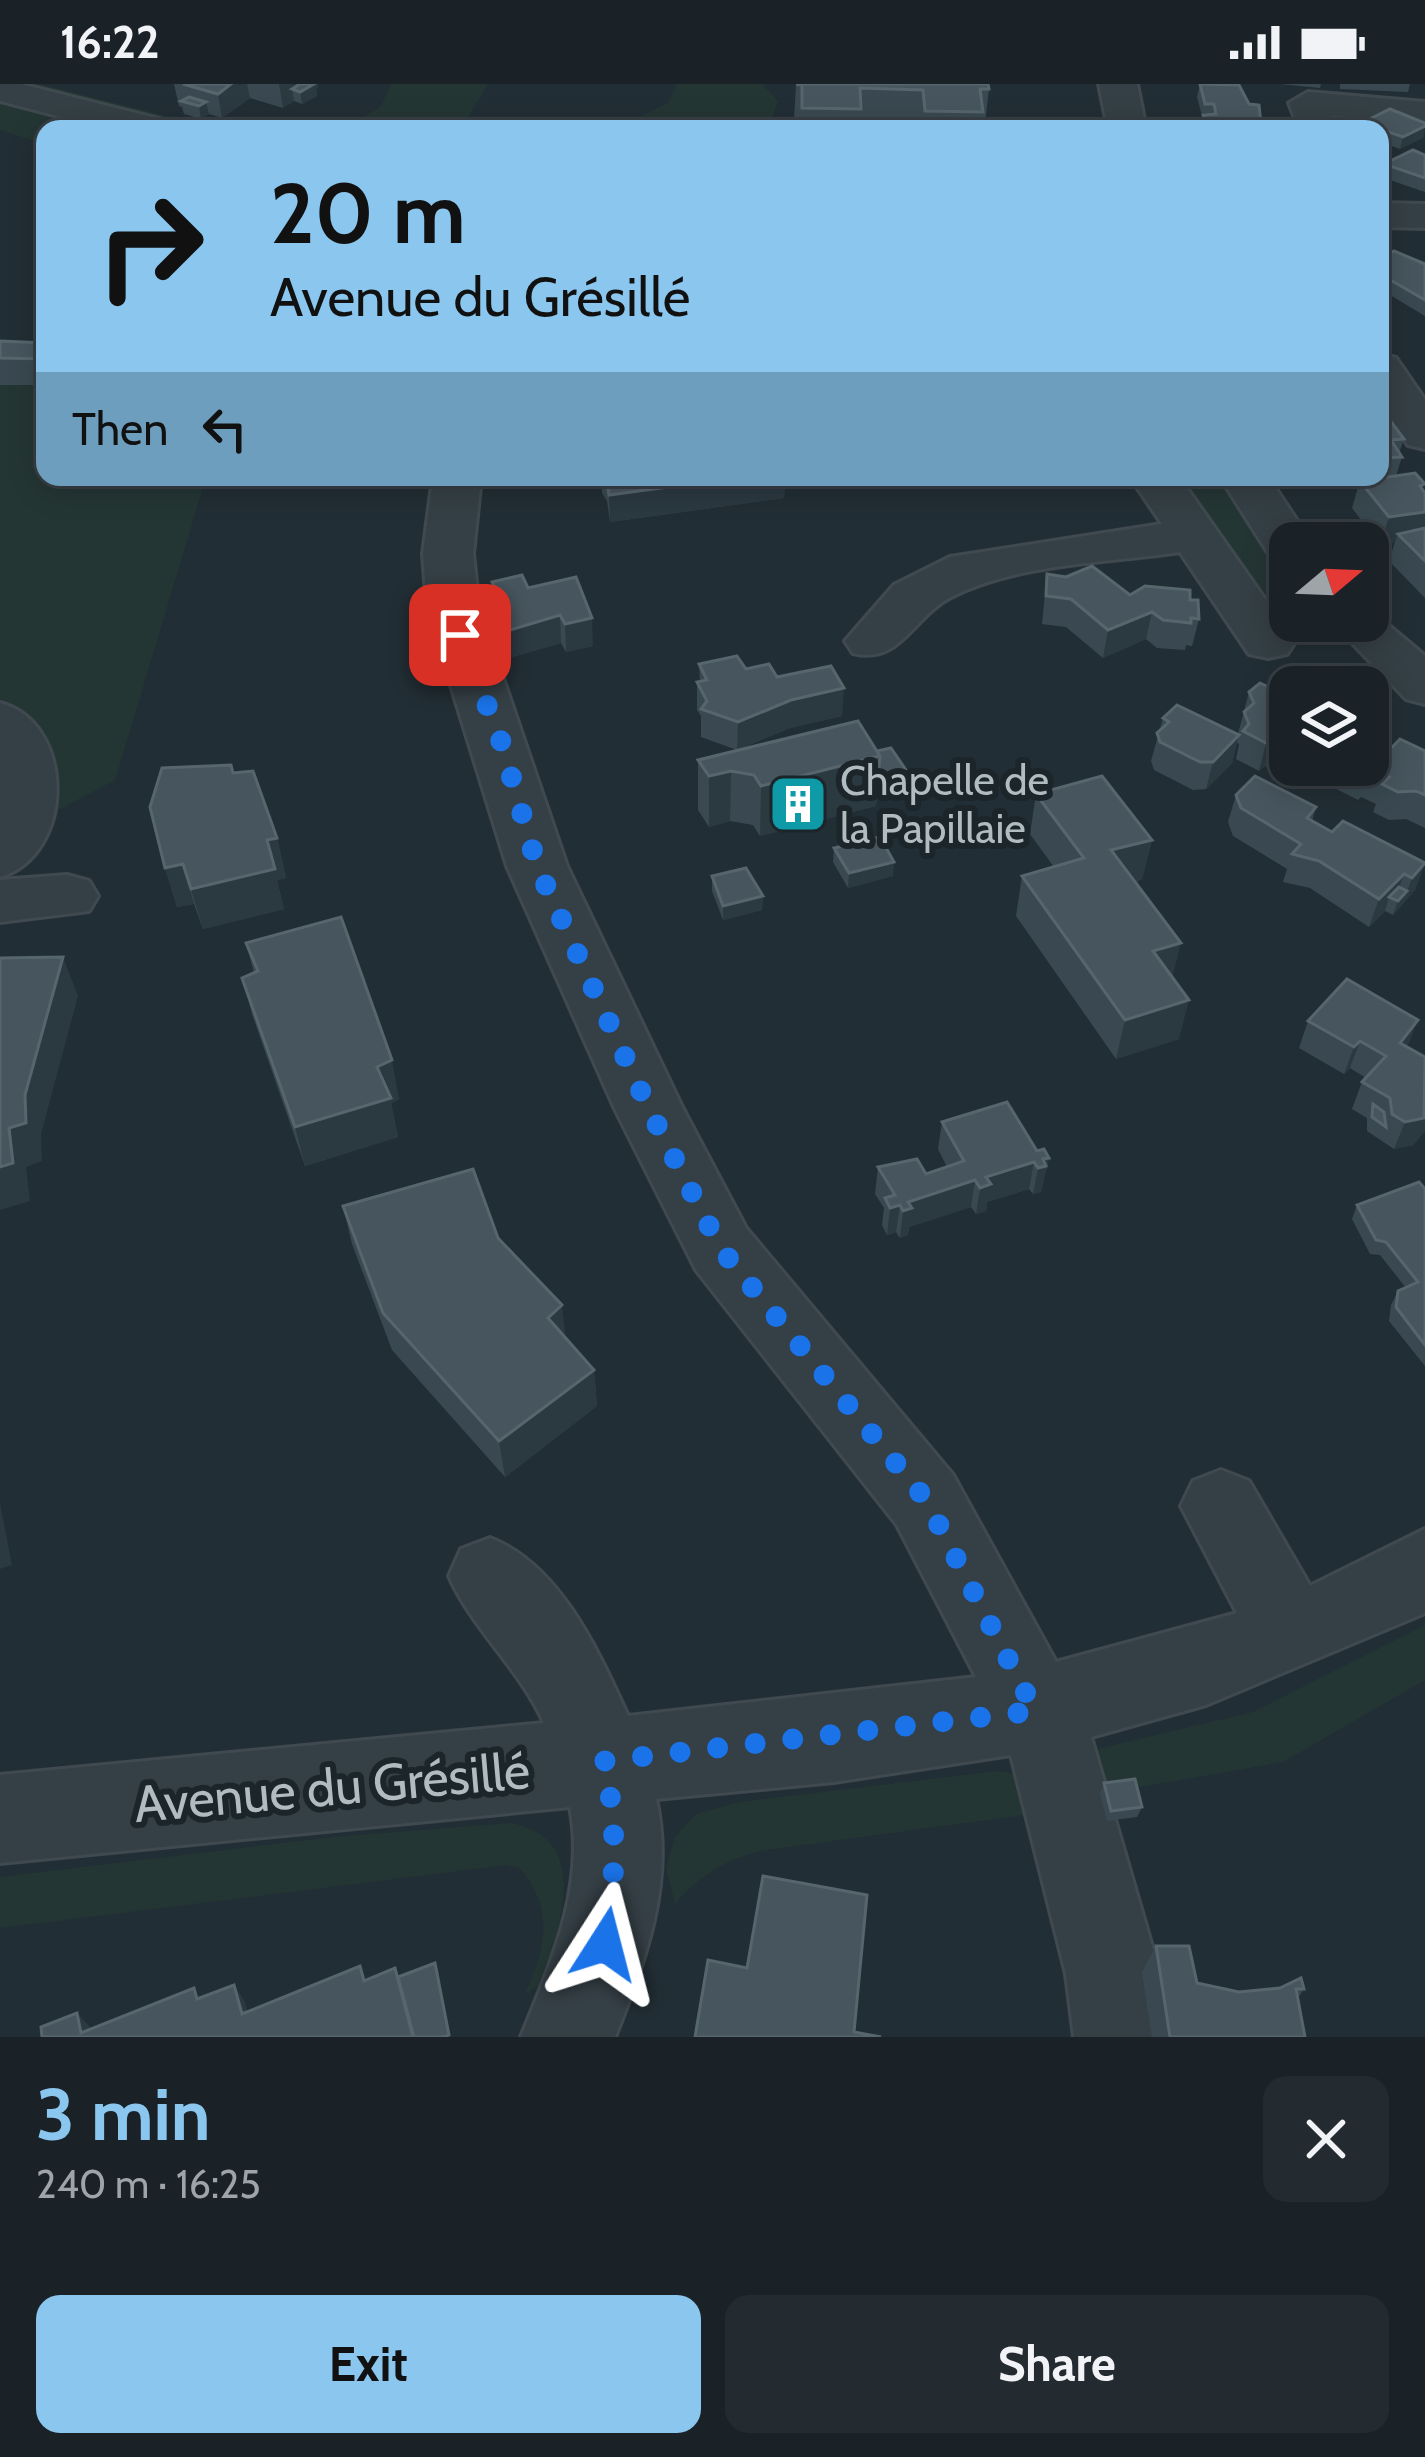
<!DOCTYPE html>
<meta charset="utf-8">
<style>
:root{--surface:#1a2228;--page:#232a30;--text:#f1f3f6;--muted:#9fa4a8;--line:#383f45;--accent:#8ac6ed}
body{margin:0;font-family:Cabin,sans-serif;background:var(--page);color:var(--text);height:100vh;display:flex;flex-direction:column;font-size:45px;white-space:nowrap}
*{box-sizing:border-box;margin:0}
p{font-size:39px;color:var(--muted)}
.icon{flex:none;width:66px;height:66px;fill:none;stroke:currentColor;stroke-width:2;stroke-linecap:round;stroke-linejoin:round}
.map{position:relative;height:1953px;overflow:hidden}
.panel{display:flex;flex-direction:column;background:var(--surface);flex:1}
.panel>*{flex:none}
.guide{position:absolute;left:36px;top:36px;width:1353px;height:366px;border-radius:24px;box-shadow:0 6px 30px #0003,0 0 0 3px var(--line);background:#8ac6ed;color:#111;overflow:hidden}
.needle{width:78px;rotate:71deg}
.buttons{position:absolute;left:1269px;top:438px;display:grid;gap:24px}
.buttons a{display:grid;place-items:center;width:120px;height:120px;border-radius:24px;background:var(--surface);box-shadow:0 6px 30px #0003,0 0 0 3px var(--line);font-size:60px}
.pin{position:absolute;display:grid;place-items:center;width:102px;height:102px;color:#fff;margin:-51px;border-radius:24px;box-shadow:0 6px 18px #0006}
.me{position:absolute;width:132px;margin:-66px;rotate:9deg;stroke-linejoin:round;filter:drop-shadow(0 0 9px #0008)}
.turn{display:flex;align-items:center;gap:42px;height:252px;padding:0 36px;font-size:54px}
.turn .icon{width:156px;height:156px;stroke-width:2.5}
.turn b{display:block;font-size:84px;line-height:102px}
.then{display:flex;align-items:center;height:114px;padding:0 36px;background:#0003;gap:24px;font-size:45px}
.round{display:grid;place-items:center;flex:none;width:126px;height:126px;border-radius:24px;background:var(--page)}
.headline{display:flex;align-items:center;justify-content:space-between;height:204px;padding:0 36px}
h1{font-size:72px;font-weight:700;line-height:90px;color:var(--accent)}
.cta{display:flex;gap:24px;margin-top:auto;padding:24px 36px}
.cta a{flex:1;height:138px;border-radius:24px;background:var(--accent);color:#111;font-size:48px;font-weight:700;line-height:138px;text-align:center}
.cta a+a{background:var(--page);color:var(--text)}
.status{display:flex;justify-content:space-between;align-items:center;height:84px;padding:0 60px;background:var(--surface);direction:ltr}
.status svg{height:33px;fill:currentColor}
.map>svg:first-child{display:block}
.green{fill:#243634}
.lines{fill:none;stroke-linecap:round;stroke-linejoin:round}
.minor-casing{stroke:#3f494f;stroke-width:6}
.minor{fill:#354046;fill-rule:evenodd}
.wall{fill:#3a4951}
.shaded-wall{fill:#2b3941}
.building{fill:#47555e;stroke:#57656d;stroke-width:3}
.route{stroke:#1a73e8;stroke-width:21;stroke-dasharray:0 37.8}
.labels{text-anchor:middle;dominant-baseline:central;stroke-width:12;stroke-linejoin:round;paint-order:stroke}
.poi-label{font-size:42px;fill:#b0bbc2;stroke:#1b252a;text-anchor:start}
.near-street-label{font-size:51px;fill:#b0bbc2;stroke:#1b252a}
</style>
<div class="status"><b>16:22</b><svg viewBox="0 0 49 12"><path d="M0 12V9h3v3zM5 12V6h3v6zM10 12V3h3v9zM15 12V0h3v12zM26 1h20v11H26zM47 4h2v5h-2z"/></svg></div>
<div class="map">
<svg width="1425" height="1953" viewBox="0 0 1425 1953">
<rect width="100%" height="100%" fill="#222e35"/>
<g class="green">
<polygon points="0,0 40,0 220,45 45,45 41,59 0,46"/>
<polygon points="392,0 488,0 461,45 344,45 380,23"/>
<polygon points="677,0 762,0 778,17 768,45 613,45 668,19"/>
<polygon points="45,292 45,393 206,393 115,696 0,757 0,294"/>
<polygon points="1163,393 1219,393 1290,492 1290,537 1331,537 1344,552 1298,560 1275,552"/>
<polygon points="1425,1541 1425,1596 1283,1678 1100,1710 1093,1666 1253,1628"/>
<path d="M997 1687 1012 1689 1031 1730 759 1767C722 1778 700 1791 675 1820L666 1784 675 1753 696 1730 740 1718Z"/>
<path d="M511 1739C593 1755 559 1842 542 1900L525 1910C546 1864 555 1826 520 1784L506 1781 0 1844V1793L334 1753Z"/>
</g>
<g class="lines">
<defs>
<g id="minor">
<polygon points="0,0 21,0 167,37 172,45 108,45 0,17"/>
<polygon points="1099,0 1137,0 1146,45 1108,45"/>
<polygon points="1308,8 1425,18 1425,38 1332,32 1337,45 1299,45 1289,19"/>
<polygon points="1380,119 1425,120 1425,144 1380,143"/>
<polygon points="1380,270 1396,274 1425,316 1425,365 1408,361 1380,319"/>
<path d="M433 393H481L473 470 479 524 567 782 683 1025 746 1144 953 1391 1056 1578 1237 1529 1181 1422 1193 1397 1221 1386 1249 1397 1310 1502 1425 1445V1529L1206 1621 1091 1653 1160 1890 1168 1953H1074L1066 1890 1011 1671 834 1698 656 1715C675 1799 645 1876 615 1953H521C550 1881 586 1803 570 1723L0 1779V1691L544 1639C520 1585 473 1546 449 1492L461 1465 490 1454C560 1481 598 1567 628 1632L976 1593 897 1441 696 1186 615 1025 507 782 427 524 423 470Z"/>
<path d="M1130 393H1179L1295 558 1287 570 1268 574 1249 570 1180 468C1106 479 1018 479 951 513 913 532 901 581 853 569L845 557 894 501 950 473 1162 440Z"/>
<polygon points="1220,393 1268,393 1312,459 1290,459 1290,479 1272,475"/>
<polygon points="1368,524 1425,572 1425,620 1406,615 1331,537 1368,537"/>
<path d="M0 619C76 639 75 771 0 793Z"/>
<polygon points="67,791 89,797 98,812 89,827 0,838 0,796"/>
</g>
</defs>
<use href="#minor" class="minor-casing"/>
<use href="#minor" class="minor"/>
</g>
<g class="wall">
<polygon points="174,0 318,0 318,3 316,5 317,12 302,20 294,17 283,24 250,14 222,34 209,30 201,35 184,30 182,23 179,22"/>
<polygon points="1200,0 1261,40 1260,45 1201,45 1202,32 1197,13"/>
<polygon points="1280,0 1321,0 1320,4"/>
<polygon points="1340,0 1410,0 1408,8 1340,5"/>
<polygon points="796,1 989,5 985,40 981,40 981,45 921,45 921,41 860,39 860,45 801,45 801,36 794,35"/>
<polygon points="1362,39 1424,53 1400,65 1380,58 1380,45 1361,45"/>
<polygon points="1425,71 1425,108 1381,93 1384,80"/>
<polygon points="1380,173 1425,180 1425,232 1380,205"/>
<polygon points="0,257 45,259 45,301 0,301"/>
<polygon points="1380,323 1404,355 1399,369 1402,373 1396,392 1425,409 1425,514 1389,477 1395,458 1380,461 1352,424 1358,403 1341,404 1332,393 1380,393"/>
<polygon points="505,393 577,393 574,401 518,401 505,395"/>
<polygon points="785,394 784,414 610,438 607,417 602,409 601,395"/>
<polygon points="1047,490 1130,511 1190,516 1199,535 1192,562 1186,561 1185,566 1157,564 1146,555 1103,574 1066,543 1042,540"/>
<polygon points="492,498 528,504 593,562 566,568 561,559 502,576 495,562 490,513 494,512"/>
<polygon points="699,580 746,585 777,593 842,632 790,644 737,666 701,653 701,632 697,626 697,598 700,598"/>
<polygon points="1290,590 1346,603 1290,603 1290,609 1286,604"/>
<polygon points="1249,608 1290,613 1290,681 1368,681 1425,667 1425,744 1406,735 1389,736 1373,728 1376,720 1361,713 1358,716 1285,679 1276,687 1265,682 1259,687 1236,675 1239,661 1237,658 1232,679 1206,705 1193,706 1154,686 1151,677 1163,634 1238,650"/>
<polygon points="877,667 906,686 904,700 877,707 876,722 760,752 753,741 730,737 709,743 698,726 698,676"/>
<polygon points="233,689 277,754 286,794 277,796 284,825 203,845 194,820 177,823 165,784"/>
<polygon points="1036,710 1152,756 1142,795 1135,798 1172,893 1179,955 1116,975 1016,832 1022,792 1054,783 1030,750"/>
<polygon points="1236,711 1316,723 1312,737 1332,748 1425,778 1415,806 1393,831 1385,827 1369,843 1310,804 1283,798 1287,785 1233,752 1228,738"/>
<polygon points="834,764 893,792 848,804 833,778"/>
<polygon points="712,792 763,812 762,826 723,836 712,807"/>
<polygon points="246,859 399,1015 391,1019 398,1053 305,1082 253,933 242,894 254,889"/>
<polygon points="1308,937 1407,963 1425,973 1425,1047 1413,1061 1394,1065 1367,1047 1367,1034 1352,1025 1362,998 1366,994 1350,984 1344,990 1299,964"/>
<polygon points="942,1038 1037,1067 1049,1074 1041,1108 1033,1110 1029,1105 987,1118 986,1127 976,1130 971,1123 909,1143 908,1151 900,1154 896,1148 887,1151 882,1141 884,1124 875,1110 878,1083 926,1090 947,1083 938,1065"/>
<polygon points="1425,1105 1425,1282 1389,1237 1391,1221 1398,1207 1406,1204 1380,1171 1370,1170 1352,1135 1357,1121"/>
<polygon points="343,1122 498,1154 566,1254 594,1286 597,1322 505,1393 392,1266 352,1160"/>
<polygon points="1104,1699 1142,1723 1137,1733 1107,1737 1100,1710"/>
<polygon points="1156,1862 1197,1899 1239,1908 1304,1905 1298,1914 1305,1953 1152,1953 1142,1888"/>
</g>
<g class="shaded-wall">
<polygon points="231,0 247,0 250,14 222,34 218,10"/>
<polygon points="279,0 318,0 318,3 316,5 317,12 302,20 300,8 292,5 294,17 283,24"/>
<polygon points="206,18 209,30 201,35 199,22"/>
<polygon points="1425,42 1424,53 1400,65 1403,53"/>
<polygon points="742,393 790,393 785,394 784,414 610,438 609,411"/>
<polygon points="1425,428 1425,454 1398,450 1395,458 1380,461 1389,433"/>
<polygon points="1152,528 1146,555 1103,574 1108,546"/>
<polygon points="560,531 561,559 502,576 500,549"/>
<polygon points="592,534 593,562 566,568 565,540"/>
<polygon points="844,604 842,632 790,644 737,666 738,638 791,616"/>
<polygon points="1239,651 1232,679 1206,705 1213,678"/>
<polygon points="1273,654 1265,682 1259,687 1266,659"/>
<polygon points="1290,654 1290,665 1289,665 1285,679 1276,687 1284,659"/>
<polygon points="880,672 906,686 904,700 877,707 876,722 760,752 761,702"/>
<polygon points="731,687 730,737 709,743 709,692"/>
<polygon points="277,754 286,794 277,796 284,825 203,845 191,805 267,756"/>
<polygon points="1152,756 1142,795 1102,806 1111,766"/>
<polygon points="894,778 893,792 848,804 849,789"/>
<polygon points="1425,779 1415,806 1402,821 1412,794"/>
<polygon points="183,780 194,820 177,823 165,784"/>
<polygon points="1404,790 1395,815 1389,813 1385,827 1369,843 1379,815"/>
<polygon points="1407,807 1402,821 1393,831 1398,817"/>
<polygon points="763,812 762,826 723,836 723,822"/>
<polygon points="1181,859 1171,898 1153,867"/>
<polygon points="63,873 78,912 41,1050 42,1077 26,1083 30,1117 0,1126 0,1083 9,1044 25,1011"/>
<polygon points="1189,916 1179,955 1116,975 1125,936"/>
<polygon points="1418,936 1407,964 1400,959"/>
<polygon points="1360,957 1350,984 1344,990 1354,963"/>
<polygon points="392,976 399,1015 391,1019 398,1053 305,1082 295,1043 377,983"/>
<polygon points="1425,1033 1425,1047 1413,1061 1394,1065 1405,1038"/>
<polygon points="1049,1074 1041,1108 1033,1110 1038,1084 1043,1075"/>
<polygon points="1034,1078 1029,1105 987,1118 986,1127 976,1130 980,1104 986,1093"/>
<polygon points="975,1096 971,1123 909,1143 908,1151 900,1154 903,1127 908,1118"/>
<polygon points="900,1121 896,1148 887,1151 890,1124"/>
<polygon points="562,1221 566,1258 548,1234"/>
<polygon points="594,1286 597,1322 505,1393 499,1357"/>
<polygon points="0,1419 12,1481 0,1485"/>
<polygon points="234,1901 245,1918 253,1947 242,1930"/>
<polygon points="77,1929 92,1945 81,1949"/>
</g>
<g class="building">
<polygon points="183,0 231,0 218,10"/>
<polygon points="300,0 314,0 300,8 292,5"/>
<polygon points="796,0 988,0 989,5 980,5 983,28 925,27 923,6 860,4 861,25 802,24 802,1"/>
<polygon points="1200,0 1239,1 1249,20 1259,21 1261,40 1205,39 1203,31 1216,30 1214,20 1205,20"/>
<polygon points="189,13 206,18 199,22 181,17"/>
<polygon points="1390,25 1425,39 1425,42 1403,53 1362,39"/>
<polygon points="1413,66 1425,71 1425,94 1384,80"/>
<polygon points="1394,167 1425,180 1425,216 1380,190 1380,173"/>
<polygon points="0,257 45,259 45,275 0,274"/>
<polygon points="1380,323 1404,355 1391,356 1402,373 1380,374"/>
<polygon points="1415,389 1425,400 1420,402 1425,409 1425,428 1389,433 1360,397"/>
<polygon points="606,393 742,393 609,411"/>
<polygon points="1425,444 1425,477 1398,450"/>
<polygon points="1092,482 1130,511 1145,502 1190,506 1190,516 1198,516 1199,535 1191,534 1191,539 1163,536 1152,528 1108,546 1071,515 1046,512 1047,490 1066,493"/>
<polygon points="522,491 528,504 576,493 592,534 565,540 560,531 500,549 493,535 498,529 490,513 499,511 492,498"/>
<polygon points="737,572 746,585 769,580 777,593 831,582 844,604 791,616 738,638 701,625 707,617 697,598 707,596 699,580"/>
<polygon points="1327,581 1346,603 1301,603 1290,590"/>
<polygon points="1260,599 1290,613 1290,654 1284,659 1273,654 1266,659 1243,647 1249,640 1244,628 1254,619 1249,608"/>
<polygon points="1177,621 1239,651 1213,678 1200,678 1160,658 1157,649 1169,638 1163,634"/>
<polygon points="858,637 880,672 761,702 754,691 731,687 709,692 698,676"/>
<polygon points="1400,655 1425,667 1425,711 1416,707 1398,708 1382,700 1389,693 1371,685"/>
<polygon points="891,664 906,686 878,693 880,672 877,667"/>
<polygon points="1368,672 1378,677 1371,685 1366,699 1363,702 1321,681 1368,681"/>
<polygon points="231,681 233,689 253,687 277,754 267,756 275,785 191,805 183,780 165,784 150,723 162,684"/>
<polygon points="1102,692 1152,756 1111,766 1181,859 1153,867 1189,916 1125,936 1022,792 1084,774 1036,710"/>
<polygon points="1255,692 1316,723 1307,734 1332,748 1343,737 1425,779 1412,794 1404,790 1379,815 1319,777 1292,770 1301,760 1241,724 1236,711"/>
<polygon points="880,753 894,778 849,789 834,764"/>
<polygon points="746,784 763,812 723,822 712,792"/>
<polygon points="1399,803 1407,807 1398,817 1389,813"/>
<polygon points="341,833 392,976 377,983 391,1014 295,1043 242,894 258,887 246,859"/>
<polygon points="63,873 25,1011 26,1039 9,1044 13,1079 0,1083 0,874"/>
<polygon points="1347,895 1418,936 1400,959 1425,973 1424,1034 1405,1038 1392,1030 1390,1014 1362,998 1386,972 1360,957 1354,963 1308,937"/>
<polygon points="1007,1018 1037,1067 1044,1065 1049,1074 1043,1075 1046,1082 1038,1084 1034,1078 986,1093 991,1100 980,1104 975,1096 908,1118 912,1124 903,1127 900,1121 890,1124 885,1114 895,1111 878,1083 917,1075 926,1090 964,1077 942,1038"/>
<polygon points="1373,1020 1384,1028 1386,1043 1372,1033"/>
<polygon points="473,1085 498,1154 562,1221 548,1234 594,1286 499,1357 383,1229 343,1122"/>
<polygon points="1419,1098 1425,1105 1425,1261 1396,1223 1398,1207 1418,1198 1386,1158 1376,1156 1357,1121"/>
<polygon points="1135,1695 1142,1723 1111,1727 1104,1699"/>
<polygon points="763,1792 867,1811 854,1948 881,1953 695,1953 708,1876 747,1884"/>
<polygon points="1156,1862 1189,1862 1197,1899 1239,1908 1280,1904 1301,1894 1304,1905 1296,1905 1305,1953 1170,1953"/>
<polygon points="435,1879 449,1951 443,1953 414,1953 398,1893"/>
<polygon points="360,1882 364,1897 395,1884 413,1953 42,1953 41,1943 77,1929 81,1949 194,1904 197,1915 234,1901 242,1930"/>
</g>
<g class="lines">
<path class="route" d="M460 551 502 660 537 782 649 1025 721 1165 926 1416 1035 1627 604 1677C618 1741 616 1795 605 1860"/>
</g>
<defs>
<symbol id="building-square" viewBox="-11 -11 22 22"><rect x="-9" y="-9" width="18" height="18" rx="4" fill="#0f9aa8" stroke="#1b252a"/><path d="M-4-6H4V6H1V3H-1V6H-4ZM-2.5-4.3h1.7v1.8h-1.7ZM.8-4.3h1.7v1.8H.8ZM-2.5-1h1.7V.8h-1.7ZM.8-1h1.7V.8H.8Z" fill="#fff"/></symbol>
</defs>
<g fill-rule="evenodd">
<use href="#building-square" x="765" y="687" width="66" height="66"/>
</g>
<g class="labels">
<g class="poi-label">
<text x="840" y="696">Chapelle de<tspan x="840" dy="48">la Papillaie</tspan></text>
</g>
<g class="near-street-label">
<text transform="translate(332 1703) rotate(-5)">Avenue du Grésillé</text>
</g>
</g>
</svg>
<div class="buttons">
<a><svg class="needle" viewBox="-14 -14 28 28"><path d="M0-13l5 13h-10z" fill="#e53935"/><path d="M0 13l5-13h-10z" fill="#9fa4a8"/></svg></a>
<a><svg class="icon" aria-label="layers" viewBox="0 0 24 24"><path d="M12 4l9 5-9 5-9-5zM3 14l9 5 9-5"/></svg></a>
</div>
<div class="pin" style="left:460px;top:551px;background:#d93025"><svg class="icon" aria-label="arrive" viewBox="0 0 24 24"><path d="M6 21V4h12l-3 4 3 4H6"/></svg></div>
<svg class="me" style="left:605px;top:1860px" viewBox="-20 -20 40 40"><path d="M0-17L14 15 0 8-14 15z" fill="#1a73e8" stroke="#fff" stroke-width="4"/></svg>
<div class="guide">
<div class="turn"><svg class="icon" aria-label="right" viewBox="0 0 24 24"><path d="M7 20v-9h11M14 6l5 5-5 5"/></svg><div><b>20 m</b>Avenue du Grésillé</div></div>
<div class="then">Then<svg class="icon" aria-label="left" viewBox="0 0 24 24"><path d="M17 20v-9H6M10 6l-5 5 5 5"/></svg></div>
</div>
</div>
<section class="panel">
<div class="headline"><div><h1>3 min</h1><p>240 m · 16:25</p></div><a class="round"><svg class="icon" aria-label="close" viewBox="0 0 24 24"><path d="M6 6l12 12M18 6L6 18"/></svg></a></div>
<div class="cta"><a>Exit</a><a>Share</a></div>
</section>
